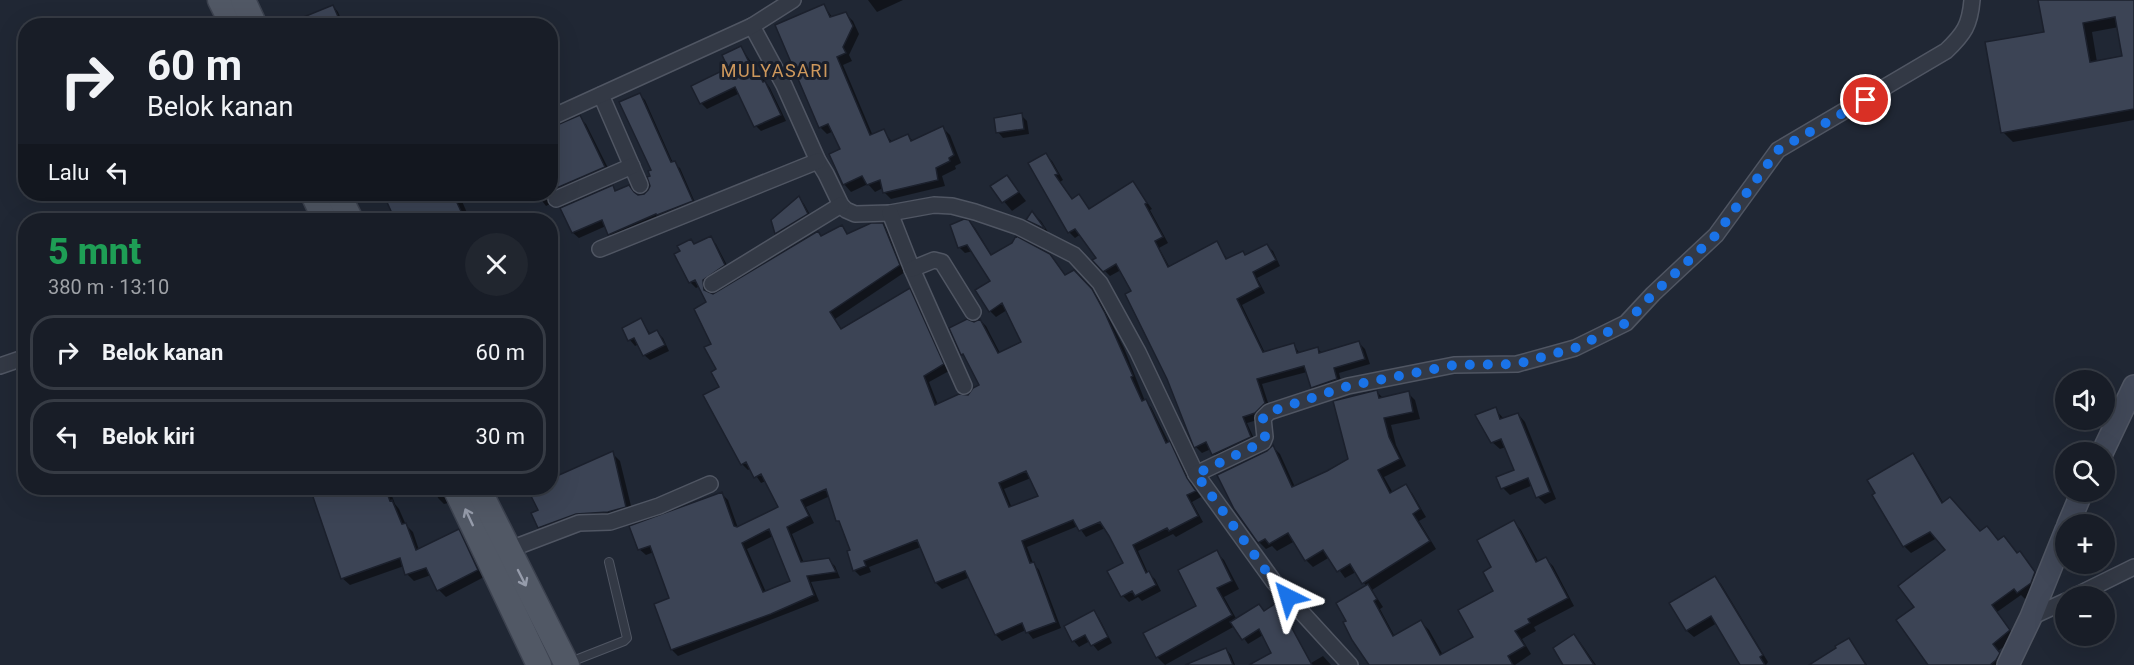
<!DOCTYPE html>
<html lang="id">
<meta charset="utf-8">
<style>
:root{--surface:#181d27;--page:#21262f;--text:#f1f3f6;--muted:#9fa2a7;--line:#363b44}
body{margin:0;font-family:Roboto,sans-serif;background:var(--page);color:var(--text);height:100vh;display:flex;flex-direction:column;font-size:22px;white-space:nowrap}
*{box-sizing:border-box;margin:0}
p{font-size:20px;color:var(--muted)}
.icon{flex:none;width:33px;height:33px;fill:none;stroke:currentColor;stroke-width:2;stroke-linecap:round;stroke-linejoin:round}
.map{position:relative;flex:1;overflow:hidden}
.side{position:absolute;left:18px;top:213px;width:540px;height:282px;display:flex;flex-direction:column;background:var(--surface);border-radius:24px;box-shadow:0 6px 24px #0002,0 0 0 2px var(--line)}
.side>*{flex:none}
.hud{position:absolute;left:18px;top:18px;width:540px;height:183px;border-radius:24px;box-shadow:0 6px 24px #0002,0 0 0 2px var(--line);background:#181d27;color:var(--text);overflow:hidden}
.fabs{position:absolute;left:2055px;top:370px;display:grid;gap:12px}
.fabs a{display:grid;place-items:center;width:60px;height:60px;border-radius:50%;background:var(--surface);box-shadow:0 6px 24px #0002,0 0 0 2px var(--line);font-size:30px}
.pin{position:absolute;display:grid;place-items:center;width:51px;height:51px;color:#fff;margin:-26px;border:3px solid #fff;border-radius:50%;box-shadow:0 2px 6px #0007}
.me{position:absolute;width:66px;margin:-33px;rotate:320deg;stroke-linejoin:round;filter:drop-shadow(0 0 4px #0008)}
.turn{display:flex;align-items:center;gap:21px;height:126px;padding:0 30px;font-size:27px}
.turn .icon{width:78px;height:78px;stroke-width:2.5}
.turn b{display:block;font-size:42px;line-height:51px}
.then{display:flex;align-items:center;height:57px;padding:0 30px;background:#0003;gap:12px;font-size:22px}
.round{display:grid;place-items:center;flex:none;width:63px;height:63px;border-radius:32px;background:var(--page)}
.head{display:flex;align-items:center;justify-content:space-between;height:102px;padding:0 30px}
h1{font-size:36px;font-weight:800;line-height:45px;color:#1e9e55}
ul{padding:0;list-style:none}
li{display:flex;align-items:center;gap:18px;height:75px;margin:0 12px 9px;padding:0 18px;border:3px solid var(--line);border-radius:24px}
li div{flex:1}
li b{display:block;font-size:22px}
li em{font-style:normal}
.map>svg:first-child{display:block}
.shadow{fill:#0007;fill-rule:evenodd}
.building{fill:#3c4455;stroke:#1b202c;stroke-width:1.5;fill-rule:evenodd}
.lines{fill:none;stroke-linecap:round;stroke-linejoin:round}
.lane-casing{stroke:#505663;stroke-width:10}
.street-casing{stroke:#505663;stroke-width:18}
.secondary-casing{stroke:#505663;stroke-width:24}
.primary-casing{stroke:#3c424f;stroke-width:27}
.lane{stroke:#333945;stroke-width:8}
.street{stroke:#333945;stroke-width:15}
.secondary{stroke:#414858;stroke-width:21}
.primary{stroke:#515865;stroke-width:24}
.oneway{stroke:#969cab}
.route{stroke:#1a73e8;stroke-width:10;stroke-dasharray:0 18}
.labels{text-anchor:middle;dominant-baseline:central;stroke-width:6;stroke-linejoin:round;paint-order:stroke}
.quarter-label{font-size:18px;letter-spacing:1.5px;fill:#ce985c;stroke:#191e2a}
</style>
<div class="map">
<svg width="2134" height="665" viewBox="0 0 2134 665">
<rect width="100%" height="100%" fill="#202734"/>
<g class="shadow">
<polygon points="868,0 903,0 877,12"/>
<path d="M2039 0H2134V120L2013 142 2003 132 2045 33ZM2119 27 2124 58 2097 62 2092 32Z"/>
<polygon points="823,5 833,18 846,14 853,21 859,34 849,55 852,61 843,65 873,136 883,131 893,143 908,136 914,142 943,128 950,135 961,163 955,166 956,169 942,176 945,186 891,199 884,192 883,188 875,192 868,184 851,192 844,184 831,155 842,149 834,131 827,134 820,127"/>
<polygon points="333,6 338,12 344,26 288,26"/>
<polygon points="741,48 770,88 786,121 761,131 756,126 740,93 707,109 701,103 730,69"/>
<polygon points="640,95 645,100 673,163 680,168 697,207 615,240 610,234 606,226 579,238 573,233 562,209 613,187 617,192 629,186 636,195 645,195 649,191 653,171"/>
<polygon points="1021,115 1027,121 1029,134 1003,138 998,132"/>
<polygon points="579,117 586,124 611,174 546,206 537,194 550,194 550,130"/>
<polygon points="1046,155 1052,161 1063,180 1060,182 1073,200 1079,196 1090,210 1133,183 1152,209 1150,210 1168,243 1159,248 1170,268 1216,243 1228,260 1246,256 1267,246 1273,251 1280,266 1257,278 1265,293 1242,305 1265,353 1294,345 1300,354 1317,348 1322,353 1359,343 1365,349 1370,364 1339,373 1342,385 1318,393 1312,387 1307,372 1262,384 1270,409 1261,419 1247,423 1256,443 1219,460 1211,449 1202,453 1196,447 1133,292 1121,270 1110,276 1095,261 1098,259 1081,234 1075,238 1069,232"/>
<polygon points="1007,177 1026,201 1012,211 992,187"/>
<polygon points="405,194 459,194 470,220 397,220 388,200"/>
<polygon points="799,198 804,204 813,220 782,239 776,233"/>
<polygon points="1032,213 1041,221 1050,235 1037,228 1028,220"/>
<path d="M968 222 975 228 992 256 1049 255 1066 276 1074 272 1098 297 1124 348 1145 401 1151 407 1169 443 1175 449 1193 486 1201 497 1192 502 1203 522 1176 537 1173 534 1138 551 1148 573 1155 579 1161 591 1142 601 1138 597 1129 602 1123 596 1110 571 1125 564 1105 528 1086 537 1078 526 1027 547 1033 563 1039 570 1061 628 1033 639 1026 630 1002 641 996 635 970 577 942 589 936 583 921 547 869 567 871 572 860 576 854 570 852 551 842 524 838 520 830 496 806 507 814 523 792 534 804 563 828 560 835 566 840 578 811 582 819 601 678 656 672 650 656 605 671 599 654 552 646 555 639 549 722 494 728 500 738 528 780 508 766 481 761 483 751 468 748 470 742 464 721 387 713 344 708 303 700 286 696 288 690 282 695 245 710 238 716 244 730 271 709 286V294L713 295 842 227 849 235 883 224 889 231 905 272 835 319 842 330 910 290 916 296 949 371 929 382 938 405 969 396 982 386 969 361 962 354 974 323 980 320 986 326 1000 353 1023 342 1007 310 996 317 990 311 992 281 973 251 965 253 959 247ZM1031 478 1040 496 1012 508 1004 489ZM773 536 792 582 766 592 747 549Z"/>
<polygon points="641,320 651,335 657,332 663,338 669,351 650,360 644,355 639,344 635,346 630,340 624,328"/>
<polygon points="1377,392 1383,398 1408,393 1415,400 1420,419 1391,425 1396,445 1406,466 1384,477 1393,493 1405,486 1412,493 1426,517 1419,521 1436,549 1372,590 1383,607 1380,609 1395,637 1421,622 1429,630 1443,655 1475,637 1495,592 1493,568 1514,522 1521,530 1539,563 1546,559 1553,566 1574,606 1534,627 1536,631 1522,639 1531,654 1515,665 1370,665 1348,621 1367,587 1356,572 1345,578 1330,557 1313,567 1306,560 1295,541 1277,551 1272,546 1266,549 1259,542 1268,452 1273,447 1280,454 1295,487 1350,460"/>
<polygon points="1495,409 1504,419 1518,414 1525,422 1556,499 1545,504 1538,497 1533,485 1510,495 1503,488 1516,470 1506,447 1500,449 1492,442"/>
<polygon points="612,453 620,461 633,514 548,535 540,527 540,511 529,489 550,488 550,478 552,480"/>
<polygon points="1913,455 1919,462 1944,504 1980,533 1987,528 1999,541 2004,537 2018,554 2020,553 2027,560 2041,580 2037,590 2025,599 2021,595 1997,612 2016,638 1998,651 2005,661 2003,665 1930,665 1916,607 1948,550 1937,538 1911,553 1904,546"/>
<polygon points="320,488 389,488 395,504 399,509 406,525 413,532 419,550 458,531 466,538 484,577 446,597 439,590 431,575 414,581 407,574 404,566 350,585 342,578 313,490"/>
<polygon points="435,488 448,488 446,494 448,503 444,504 438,498"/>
<polygon points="1216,552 1224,560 1239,589 1224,597 1237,620 1259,606 1265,612 1276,605 1281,610 1311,663 1323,656 1331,665 1252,665 1273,654 1263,635 1248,644 1235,626 1165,665 1157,657 1198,607"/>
<polygon points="1714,578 1721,584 1768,662 1766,665 1742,665 1717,623 1694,637 1687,631 1671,604"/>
<polygon points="1093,612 1099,618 1112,643 1098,651 1090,641 1079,647 1074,641 1066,626"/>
<polygon points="1574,636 1580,642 1596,665 1565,665"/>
<polygon points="1849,640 1867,665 1811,665"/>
<polygon points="1226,649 1231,655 1235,665 1189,665"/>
</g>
<g class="building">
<path d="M2038 0H2134V109L2001 133 1985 42 2044 32ZM2115 17 2122 56 2090 62 2083 23Z"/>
<polygon points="824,4 830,17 846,12 853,26 843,47 846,53 837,57 870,135 884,129 890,142 908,134 911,141 943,126 954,155 949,158 950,161 936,168 938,180 883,193 880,180 867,185 862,176 843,185 829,154 840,149 828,124 819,128 775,25"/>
<polygon points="333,5 342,26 284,26 284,25"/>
<polygon points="741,46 750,64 753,63 763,82 765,81 781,115 754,127 735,87 700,104 691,86 728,68 722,55"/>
<polygon points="640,93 671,162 675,161 693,201 657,215 656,214 608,235 602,220 572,233 560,208 613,185 615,191 629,185 634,192 638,195 644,194 648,190 650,186 647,177 650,176 648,171 651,170 619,102"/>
<polygon points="1022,113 1024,129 996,133 994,118"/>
<polygon points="580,115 605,167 552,190 550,128"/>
<polygon points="1046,153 1058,174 1055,175 1072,199 1079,194 1089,209 1133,181 1147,203 1145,204 1163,237 1155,241 1168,267 1217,241 1226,259 1243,251 1245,255 1267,244 1276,260 1253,272 1260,287 1237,299 1263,352 1294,343 1297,353 1318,347 1319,353 1359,341 1365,359 1334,368 1337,379 1311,388 1304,366 1257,379 1265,403 1255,413 1243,417 1251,437 1212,455 1206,442 1194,448 1167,379 1125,294 1131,291 1116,264 1103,272 1092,260 1096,258 1075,229 1068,233 1028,163"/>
<polygon points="1007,175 1019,192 1002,203 990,186"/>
<polygon points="401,194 453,194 465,220 395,220 386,200"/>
<polygon points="799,196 808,214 775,234 771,220"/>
<polygon points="1032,211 1045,229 1026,220"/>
<path d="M964 219 969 220 991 255 1012 243 1016 236 1050 254 1065 275 1074 270 1092 289 1105 313 1133 376 1131 377 1142 401 1146 399 1166 443 1170 441 1187 478 1196 491 1187 495 1198 516 1169 531 1167 528 1133 545 1146 573 1149 571 1156 585 1135 596 1132 591 1121 597 1107 571 1123 563 1109 536 1100 522 1079 531 1073 520 1022 541 1030 563 1034 562 1056 622 1026 633 1022 623 995 635 965 571 935 583 917 540 864 561 866 566 853 571 847 551 850 550 839 521H836L826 489 801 500 809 516 787 527 801 562 829 558 836 572 807 576 814 595 771 614 671 650 654 604 669 598 650 546 638 550 629 526 722 492 734 526 737 527 778 507 761 474 754 478 746 462 741 465 703 395 719 387 711 372 716 369 704 347 711 344 694 309 706 302 695 280 689 283 674 254 680 251 677 246 691 239 694 244 711 236 725 265 703 280 704 290 713 294 818 231 821 236 842 225 847 234 871 223H883L900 265 830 312 841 329 910 288 944 364 924 376 935 405 959 394 968 395 973 388 979 385 963 354 961 355 949 328 967 319 974 322 980 319 998 353 1021 342 1002 303 989 312 975 290 990 281 967 245 958 248 950 225ZM1026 471 1038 496 1009 507 999 483ZM769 529 790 581 763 592 742 543Z"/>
<polygon points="641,318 649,334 657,330 665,345 643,356 634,338 628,341 622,328"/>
<polygon points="1377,390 1379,398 1409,391 1413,412 1384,418 1389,437 1400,459 1378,470 1390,493 1406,484 1420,509 1413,514 1430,541 1362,584 1350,564 1337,572 1323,550 1305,561 1288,533 1269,544 1265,539 1258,543 1234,509 1217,475 1267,451 1273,445 1292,487 1327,471 1348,459 1333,401"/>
<polygon points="1496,407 1500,419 1518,413 1550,492 1536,498 1528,478 1501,489 1496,477 1514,470 1501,439 1491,443 1475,415"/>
<polygon points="613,451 626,507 608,512 576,514 538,528 531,513 538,510 527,488 550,488 550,479"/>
<polygon points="1913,453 1942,503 1950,497 1980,531 1987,526 1998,540 2004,536 2017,553 2020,551 2035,572 2031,583 2017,593 2014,589 1992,605 2010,630 1993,644 2000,653 1996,660 1990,665 1928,665 1896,620 1914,607 1898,586 1945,550 1930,532 1903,547 1872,495 1875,493 1867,480"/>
<polygon points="310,488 385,488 390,501 392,500 402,524 406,523 416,550 459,529 478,570 437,591 426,568 405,575 400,558 341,579"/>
<polygon points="1514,520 1536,562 1546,557 1568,598 1528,619 1530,623 1515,631 1525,646 1508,656 1513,665 1369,665 1352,640 1343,622 1346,621 1336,603 1368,584 1377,599 1374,601 1393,636 1421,620 1440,655 1473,637 1458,610 1493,591 1483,572 1491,567 1477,540"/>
<polygon points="1217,550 1232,581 1217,588 1232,615 1156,658 1143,633 1196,606 1178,570"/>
<polygon points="1715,576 1763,655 1760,657 1765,665 1740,665 1711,616 1686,631 1669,603"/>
<polygon points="1276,603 1288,621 1312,665 1249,665 1271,653 1259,629 1242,640 1230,622 1259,604 1264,611"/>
<polygon points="1094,610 1108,637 1091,646 1085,635 1072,642 1064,626"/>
<polygon points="1574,634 1594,665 1563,665 1553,648"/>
<polygon points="1849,638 1866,665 1809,665 1836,648 1835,646"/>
<polygon points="1226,648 1233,665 1185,665"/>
</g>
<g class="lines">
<defs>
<polyline id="lane" points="568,663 624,641 627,638 609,562"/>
<g id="street">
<polyline points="752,26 784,85 818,161 826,174 841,205 846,210 855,214 890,213 934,205 952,206 975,212 1019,227 1074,255 1100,283 1138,352 1196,474 1274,582 1350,665"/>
<polyline points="601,95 640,185"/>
<polyline points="550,118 752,26 793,0"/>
<polyline points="556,199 632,166"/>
<polyline points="890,213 912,269 964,386"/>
<polyline points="600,249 818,161"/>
<polyline points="912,269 934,260 942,262 973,312"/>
<polyline points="712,284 841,205"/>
<polyline points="0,366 26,357"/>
<path d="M1196 474 1263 442 1265 437 1263 418 1269 412 1348 386 1454 365 1517 364 1575 348 1626 323 1653 294 1716 235 1778 150 1946 51C1964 34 1970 25 1972 0"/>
<polyline points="508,550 579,523 610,522 659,506 710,484"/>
<polyline points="2073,597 2134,567"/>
<polyline points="2031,617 2066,601"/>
</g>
<g id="secondary">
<polyline points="2102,453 2134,386"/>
<polyline points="2068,525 2082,492"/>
<polyline points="2008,665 2031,617 2066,530"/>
</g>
<g id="primary">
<polyline points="220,0 233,26"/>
<polyline points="243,0 255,26"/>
<polyline points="313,194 325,220"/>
<polyline points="338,194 351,220"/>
<polyline points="455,488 539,665"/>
<polyline points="478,488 567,665"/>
</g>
</defs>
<use href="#lane" class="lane-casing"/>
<use href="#street" class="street-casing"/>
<use href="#secondary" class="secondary-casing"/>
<use href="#primary" class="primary-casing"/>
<use href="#lane" class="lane"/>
<use href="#street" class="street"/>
<use href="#secondary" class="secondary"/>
<use href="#primary" class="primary"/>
</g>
<defs><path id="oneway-shaft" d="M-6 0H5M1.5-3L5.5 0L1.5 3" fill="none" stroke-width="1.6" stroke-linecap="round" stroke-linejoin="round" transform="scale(1.5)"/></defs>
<g class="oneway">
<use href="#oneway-shaft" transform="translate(469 517) rotate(-115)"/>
<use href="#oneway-shaft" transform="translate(522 578) rotate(63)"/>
</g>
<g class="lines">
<polyline class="route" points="1288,597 1274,582 1196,474 1263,442 1265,437 1263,418 1269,412 1348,386 1454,365 1517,364 1575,348 1626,323 1653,294 1716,235 1778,150 1866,100"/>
</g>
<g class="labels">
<g class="quarter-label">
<text x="775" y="70">MULYASARI</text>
</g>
</g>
</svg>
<div class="fabs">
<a><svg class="icon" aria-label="sound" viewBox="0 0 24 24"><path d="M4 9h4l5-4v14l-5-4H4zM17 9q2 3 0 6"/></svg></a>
<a><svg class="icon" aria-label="search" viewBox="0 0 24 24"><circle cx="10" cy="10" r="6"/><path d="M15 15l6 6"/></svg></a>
<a>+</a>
<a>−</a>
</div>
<div class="pin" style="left:1866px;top:100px;background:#d93025"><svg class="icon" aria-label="arrive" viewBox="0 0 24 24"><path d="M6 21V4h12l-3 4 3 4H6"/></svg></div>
<svg class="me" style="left:1288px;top:597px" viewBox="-20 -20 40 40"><path d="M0-17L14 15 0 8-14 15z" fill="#1a73e8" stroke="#fff" stroke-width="4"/></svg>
<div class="hud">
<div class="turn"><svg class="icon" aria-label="right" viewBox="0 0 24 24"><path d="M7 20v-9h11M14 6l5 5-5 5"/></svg><div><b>60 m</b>Belok kanan</div></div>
<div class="then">Lalu<svg class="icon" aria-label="left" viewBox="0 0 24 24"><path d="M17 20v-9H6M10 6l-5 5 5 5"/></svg></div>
</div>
<section class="side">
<div class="head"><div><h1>5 mnt</h1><p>380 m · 13:10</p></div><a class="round"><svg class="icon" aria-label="close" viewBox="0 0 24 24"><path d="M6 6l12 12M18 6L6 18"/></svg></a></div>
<ul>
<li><svg class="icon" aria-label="right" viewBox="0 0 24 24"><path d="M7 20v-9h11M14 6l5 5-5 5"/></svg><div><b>Belok kanan</b></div><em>60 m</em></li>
<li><svg class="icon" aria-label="left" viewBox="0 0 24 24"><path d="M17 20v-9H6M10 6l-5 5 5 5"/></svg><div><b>Belok kiri</b></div><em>30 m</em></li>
</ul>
</section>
</div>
